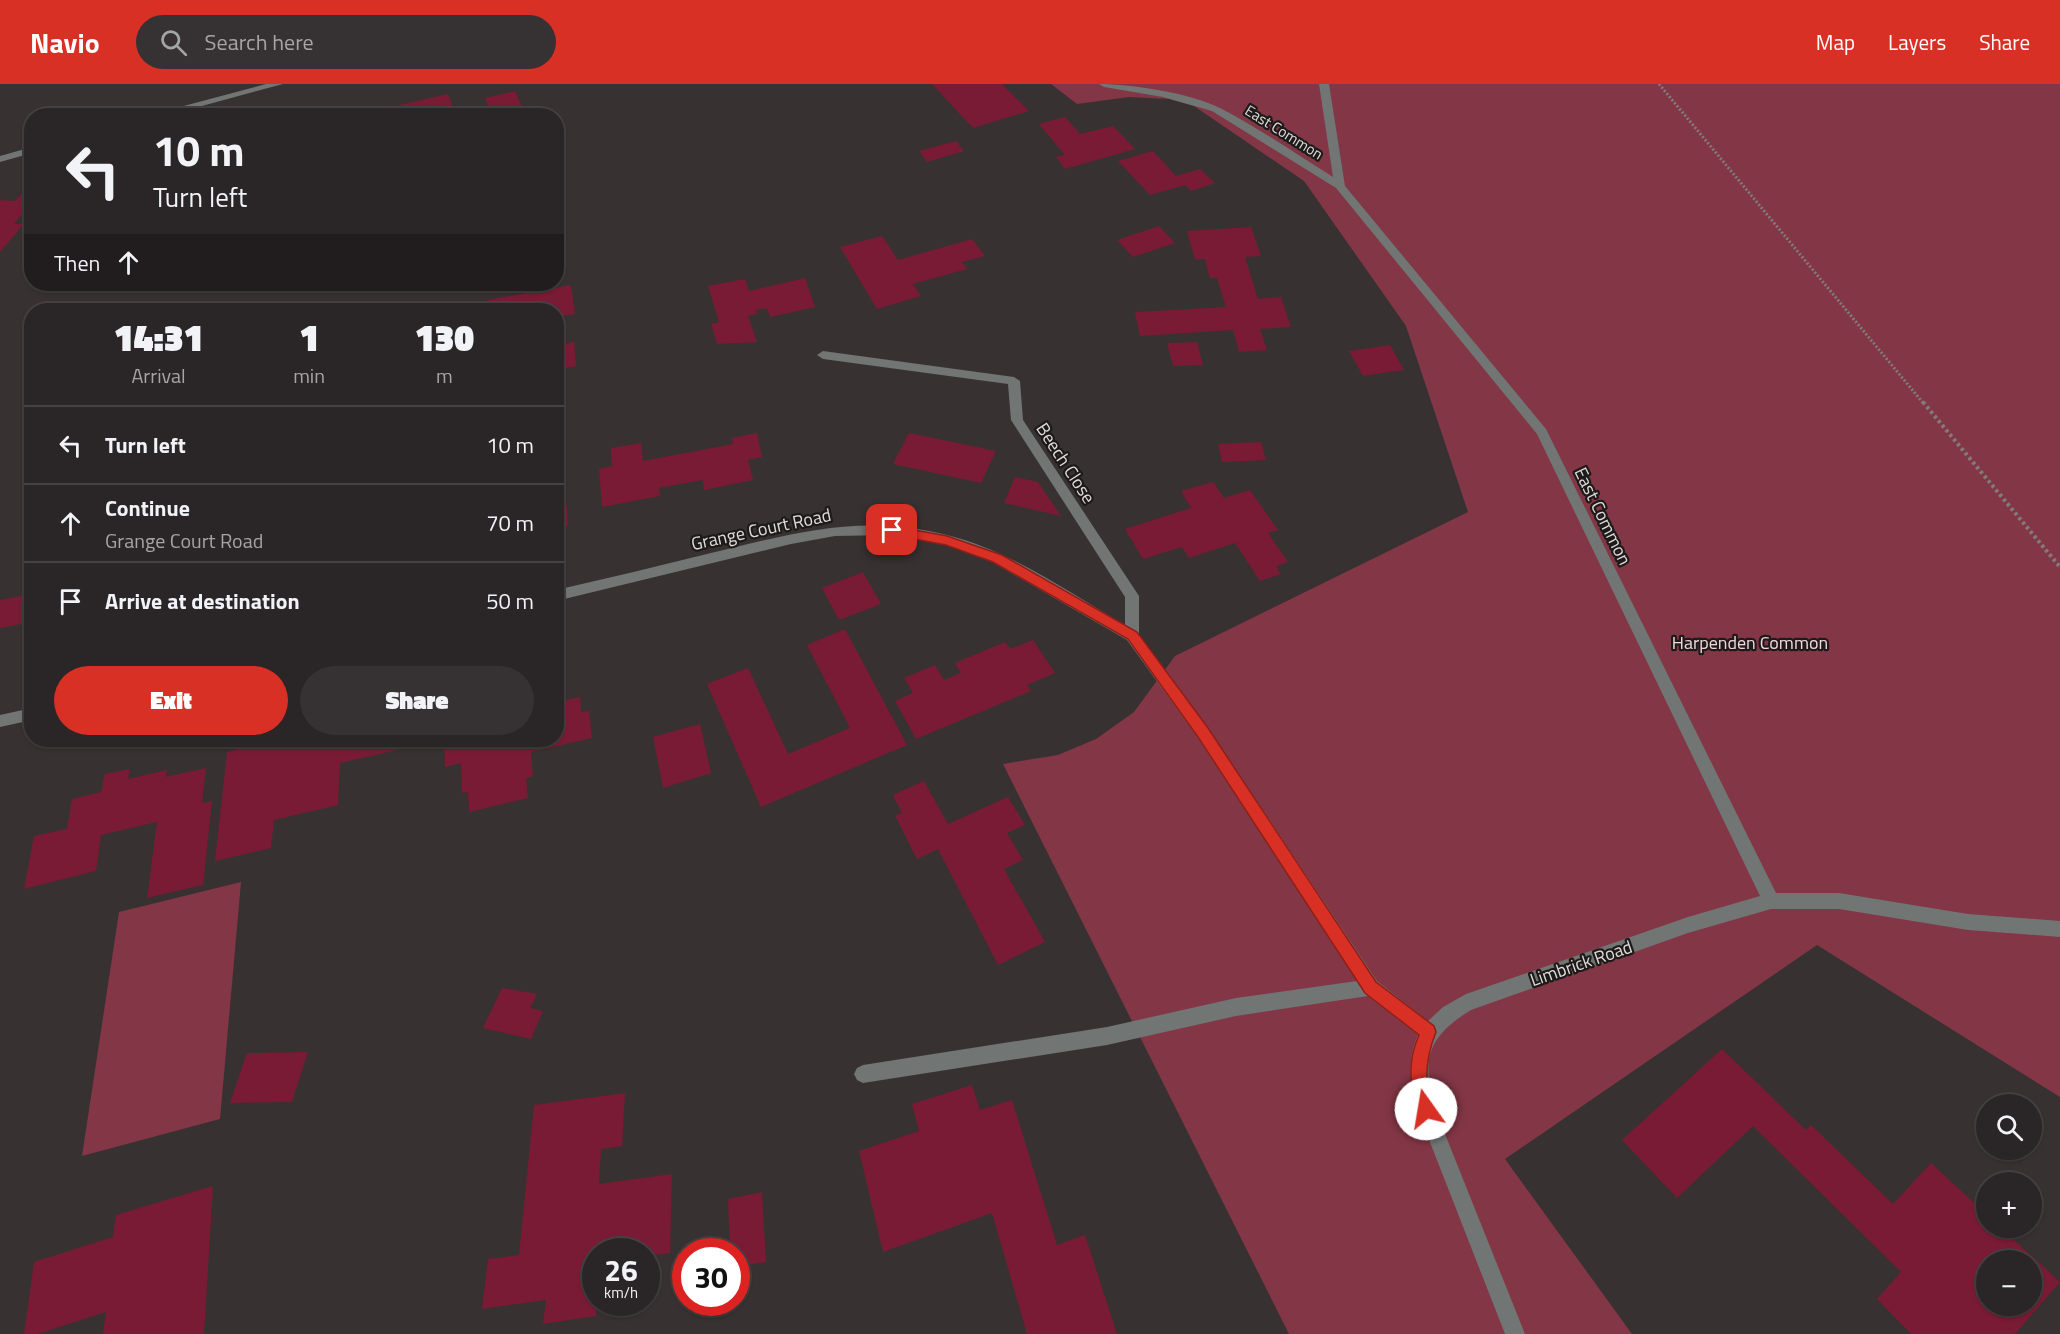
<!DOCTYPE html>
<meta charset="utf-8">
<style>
:root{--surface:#2a2526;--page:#363132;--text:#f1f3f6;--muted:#a5a5a7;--line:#464243;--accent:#d93025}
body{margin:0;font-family:"Titillium Web",sans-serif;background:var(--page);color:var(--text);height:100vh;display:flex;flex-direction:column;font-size:22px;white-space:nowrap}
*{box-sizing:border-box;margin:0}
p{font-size:20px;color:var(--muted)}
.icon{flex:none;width:33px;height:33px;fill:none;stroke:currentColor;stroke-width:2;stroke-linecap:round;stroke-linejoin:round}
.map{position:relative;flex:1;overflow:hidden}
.panel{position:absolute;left:24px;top:219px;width:540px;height:444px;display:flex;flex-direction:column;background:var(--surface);border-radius:24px;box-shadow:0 2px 4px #0004,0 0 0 2px var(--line)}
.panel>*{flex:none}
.top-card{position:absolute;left:24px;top:24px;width:540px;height:183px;border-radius:24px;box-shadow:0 2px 4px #0004,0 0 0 2px var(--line);background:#2a2526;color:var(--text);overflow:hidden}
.controls{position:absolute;left:1976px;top:1010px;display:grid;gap:12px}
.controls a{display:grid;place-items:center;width:66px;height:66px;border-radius:50%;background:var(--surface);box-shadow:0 2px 4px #0004,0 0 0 2px var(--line);font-size:30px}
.speed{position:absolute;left:582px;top:1154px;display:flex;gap:12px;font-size:30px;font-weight:700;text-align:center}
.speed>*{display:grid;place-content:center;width:78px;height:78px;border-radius:50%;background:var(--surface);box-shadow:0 2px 4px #0004,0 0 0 2px var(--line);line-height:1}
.speed small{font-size:15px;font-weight:400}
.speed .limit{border:9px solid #d22;background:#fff;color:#111}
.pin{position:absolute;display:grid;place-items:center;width:51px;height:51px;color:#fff;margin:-26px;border-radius:12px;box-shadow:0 3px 9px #0006}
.me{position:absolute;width:66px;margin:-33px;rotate:347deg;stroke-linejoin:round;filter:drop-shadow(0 0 4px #0008)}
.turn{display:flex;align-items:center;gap:21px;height:126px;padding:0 30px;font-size:27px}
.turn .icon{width:78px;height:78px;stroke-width:2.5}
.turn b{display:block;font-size:42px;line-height:51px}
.then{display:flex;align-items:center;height:57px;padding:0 30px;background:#0003;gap:12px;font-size:22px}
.eta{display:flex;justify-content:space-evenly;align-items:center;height:102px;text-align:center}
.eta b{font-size:36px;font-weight:800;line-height:42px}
.primary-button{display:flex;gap:12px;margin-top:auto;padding:12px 30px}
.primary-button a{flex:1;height:69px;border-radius:36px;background:var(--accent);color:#fff;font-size:24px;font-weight:800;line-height:69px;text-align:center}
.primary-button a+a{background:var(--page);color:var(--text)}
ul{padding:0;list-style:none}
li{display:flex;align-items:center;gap:18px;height:78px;padding:0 30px;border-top:2px solid var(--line)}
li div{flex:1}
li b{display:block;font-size:22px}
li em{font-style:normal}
header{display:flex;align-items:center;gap:36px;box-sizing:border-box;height:84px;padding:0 30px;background:var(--accent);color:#fff}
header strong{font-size:28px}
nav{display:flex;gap:33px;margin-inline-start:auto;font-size:21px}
.search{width:420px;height:54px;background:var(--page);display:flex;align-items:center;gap:15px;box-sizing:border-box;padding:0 21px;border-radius:33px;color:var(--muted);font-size:22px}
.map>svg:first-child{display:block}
.green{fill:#833645}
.building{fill:#791b34;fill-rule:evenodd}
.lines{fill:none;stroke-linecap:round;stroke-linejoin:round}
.path-far1{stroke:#817b7b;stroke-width:3;stroke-dasharray:2 2;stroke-linecap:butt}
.path{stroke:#817b7b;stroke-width:4;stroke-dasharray:3 3;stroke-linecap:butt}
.minor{fill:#717574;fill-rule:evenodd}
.route{fill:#d93025;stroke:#8d1f18;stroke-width:1.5}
.labels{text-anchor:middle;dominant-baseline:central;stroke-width:4.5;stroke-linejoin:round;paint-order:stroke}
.far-street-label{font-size:15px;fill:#e1dcdc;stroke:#1d1a1a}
.street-label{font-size:18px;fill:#e1dcdc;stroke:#1d1a1a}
.park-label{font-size:18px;fill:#f4d7da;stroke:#1d1a1a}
</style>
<header>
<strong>Navio</strong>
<div class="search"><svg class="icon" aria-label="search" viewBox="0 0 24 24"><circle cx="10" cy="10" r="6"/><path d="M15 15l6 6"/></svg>Search here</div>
<nav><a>Map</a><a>Layers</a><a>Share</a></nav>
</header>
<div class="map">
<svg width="2060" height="1250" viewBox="0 0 2060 1250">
<rect width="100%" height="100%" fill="#383132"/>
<g class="green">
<polygon points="1051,0 2060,0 2060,1013 1817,861 1505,1075 1632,1250 1289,1250 1003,680 1058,671 1096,655 1134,628 1175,572 1468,428 1406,242 1304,97 1194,22 1169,15 1129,13 1077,20"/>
<polygon points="241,798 220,1035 82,1072 119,828"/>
</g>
<g class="building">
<polygon points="932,0 1002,0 1029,27 973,44"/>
<polygon points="515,7 524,28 509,32 492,32 485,14"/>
<polygon points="448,10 456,32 374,32 373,27"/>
<polygon points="1065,33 1080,50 1113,42 1135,65 1065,85 1056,73 1065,71 1039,40"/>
<polygon points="956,57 964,67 927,78 919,67"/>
<polygon points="1153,67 1176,92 1200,85 1215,99 1191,107 1185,101 1150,111 1118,77"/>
<polygon points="22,110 32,110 32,125 27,130 22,130 14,140 24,140 0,168 0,116 15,117"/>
<polygon points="1159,142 1175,159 1133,173 1117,156"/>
<polygon points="1251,143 1261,172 1245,173 1258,215 1281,213 1291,243 1260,245 1267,266 1239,268 1233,246 1140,252 1135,228 1226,223 1217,194 1210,194 1205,175 1195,176 1187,147"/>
<polygon points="882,152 898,176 972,155 985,172 962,178 967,185 913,200 921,212 877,225 840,163"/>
<polygon points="805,194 815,223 770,233 767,224 756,226 757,230 748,232 757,258 717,260 711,240 719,238 708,202 745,195 749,207"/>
<polygon points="571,201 575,230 556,233 556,226 489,226 488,216"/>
<polygon points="556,255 559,261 574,258 576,282 556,286"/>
<polygon points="1197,258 1203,281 1173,282 1167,259"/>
<polygon points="1390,261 1404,286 1363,292 1349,267"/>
<polygon points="757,349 762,373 748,376 753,396 704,406 703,396 659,404 660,412 602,423 599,385 612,382 611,364 641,359 643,377 733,360 732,354"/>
<polygon points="909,349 996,367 981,399 893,380"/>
<polygon points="1261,358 1266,376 1222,378 1218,360"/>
<polygon points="1015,393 1038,398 1061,432 1004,419"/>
<polygon points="1213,398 1224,414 1250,406 1278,446 1268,449 1288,478 1276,482 1281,490 1260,497 1235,459 1189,474 1182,463 1143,475 1125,445 1191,424 1181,407"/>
<polygon points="567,422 568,442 556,444 556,424"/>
<polygon points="863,488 881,520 839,536 822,504"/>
<polygon points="32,510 32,538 0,544 0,516"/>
<polygon points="845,545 907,661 761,723 707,600 748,584 788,670 850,644 807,561"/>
<polygon points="1033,556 1055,589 1027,601 1031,607 916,655 895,617 913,609 904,594 935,581 944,596 961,589 955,579 1005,558 1010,565"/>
<polygon points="580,613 581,628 589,627 592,654 531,668 533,692 526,694 528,714 469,728 468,708 462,709 461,679 445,683 444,656 556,656 556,618"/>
<polygon points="700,640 711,689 663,704 653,653"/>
<polygon points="272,656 406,656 406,664 340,679 338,721 274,736 271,764 215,777 227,668"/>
<polygon points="206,684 202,719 212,717 203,801 147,814 157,738 101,751 96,787 24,805 34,752 67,745 72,715 101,708 105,690 130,685 128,695 167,686 166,693"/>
<polygon points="924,697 948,740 1008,713 1025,741 1007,749 1023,776 1004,785 1045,858 998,881 938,765 917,775 895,731 902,729 893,711"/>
<polygon points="502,904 537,910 530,924 543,927 531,955 483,944"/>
<path d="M1722 965 1806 1046 1811 1041 1893 1120 1931 1079 1986 1130V1143H2000L2060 1198 2015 1250H1911L1877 1215 1901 1188 1753 1042 1677 1114 1622 1056ZM1986 1176H2031V1221H1986Z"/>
<polygon points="308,968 292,1018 230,1019 247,969"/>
<polygon points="972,1001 980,1026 1012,1016 1057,1161 1085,1151 1117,1250 1027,1250 992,1129 883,1168 859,1067 919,1047 912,1020"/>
<polygon points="625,1009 622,1062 601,1065 599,1100 672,1090 670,1169 646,1172 646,1167 596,1167 596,1232 543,1240 546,1216 482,1225 488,1175 519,1171 534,1021"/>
<polygon points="213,1102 204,1250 103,1250 106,1228 37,1250 24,1250 34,1178 113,1153 116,1131"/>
<polygon points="762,1108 766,1178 736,1183 736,1167 730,1167 728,1115"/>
</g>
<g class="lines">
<polyline class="path-far1" points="1659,0 1924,320"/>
<polyline class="path" points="1923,318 2060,483"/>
<g class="minor">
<polygon points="266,0 283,0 165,32 146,32"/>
<path d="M1099 0C1132 0 1190 9 1220 24 1259 44 1296 70 1333 93L1319 0H1329L1345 102 1546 345 1776 809H1839L1968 830 2060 837V853L1968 846 1839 825H1771L1688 849 1471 926C1426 954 1422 975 1435 1025L1525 1250H1505L1417 1025C1411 1000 1406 976 1418 951L1368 912 1236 932 1107 961 863 999 857 996 854 990 857 984 863 981 1107 943 1236 914 1357 897 1198 654 1127 556 992 478 946 461 892 451 835 452 791 460 556 517V506C608 494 659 482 711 469 794 449 861 429 947 451 1011 467 1068 508 1125 541V513L1011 336 1008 300 823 275 817 271 823 267 1014 293 1020 297 1023 336 1139 512V551L1208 644 1377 897 1428 937 1443 923 1466 910 1688 833 1760 812 1537 350 1336 104 1212 27 1163 13 1104 3Z"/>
<polygon points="32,63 32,69 0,78 0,72"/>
<polygon points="32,624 32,636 0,643 0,631"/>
</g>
</g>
<path class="route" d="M892 442 947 452 1002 471 1137 548 1208 644 1376 898 1434 942 1436 948C1429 965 1426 980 1427 999 1428 1010 1436 1020 1432 1031L1426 1033 1420 1031C1409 1004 1407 977 1419 951L1365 909 1198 653 1128 555 993 478 946 461 888 450 886 446Z"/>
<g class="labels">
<g class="far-street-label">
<text transform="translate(1284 48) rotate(32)">East Common</text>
</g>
<g class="street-label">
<text transform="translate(1066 379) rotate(57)">Beech Close</text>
<text transform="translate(1603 432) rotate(64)">East Common</text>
<text transform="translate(761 445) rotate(-12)">Grange Court Road</text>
<text transform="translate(1581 879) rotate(-19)">Limbrick Road</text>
</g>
<g class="park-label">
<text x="1750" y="558">Harpenden Common</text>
</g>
</g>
</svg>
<div class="controls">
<a><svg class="icon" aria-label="search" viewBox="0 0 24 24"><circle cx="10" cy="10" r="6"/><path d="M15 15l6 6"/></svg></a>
<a>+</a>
<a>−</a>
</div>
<div class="speed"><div>26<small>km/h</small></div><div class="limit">30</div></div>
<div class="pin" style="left:892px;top:446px;background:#d93025"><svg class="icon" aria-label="arrive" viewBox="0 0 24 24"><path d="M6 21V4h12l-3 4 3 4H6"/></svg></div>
<svg class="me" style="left:1426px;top:1025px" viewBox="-20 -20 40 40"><circle r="19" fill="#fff"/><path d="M0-13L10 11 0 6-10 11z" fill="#d93025"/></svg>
<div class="top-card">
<div class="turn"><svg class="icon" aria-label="left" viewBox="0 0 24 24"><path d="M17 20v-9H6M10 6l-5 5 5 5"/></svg><div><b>10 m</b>Turn left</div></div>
<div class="then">Then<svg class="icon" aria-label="ahead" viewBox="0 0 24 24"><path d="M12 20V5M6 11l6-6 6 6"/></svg></div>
</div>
<section class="panel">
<div class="eta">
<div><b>14:31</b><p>Arrival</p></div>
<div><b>1</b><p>min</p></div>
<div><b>130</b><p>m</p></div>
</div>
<ul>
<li><svg class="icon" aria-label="left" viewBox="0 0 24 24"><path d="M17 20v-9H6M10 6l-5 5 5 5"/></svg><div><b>Turn left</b></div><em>10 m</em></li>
<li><svg class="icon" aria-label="ahead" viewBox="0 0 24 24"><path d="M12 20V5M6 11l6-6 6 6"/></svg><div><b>Continue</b><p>Grange Court Road</p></div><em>70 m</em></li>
<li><svg class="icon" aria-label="arrive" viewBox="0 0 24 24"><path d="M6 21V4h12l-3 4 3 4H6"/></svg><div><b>Arrive at destination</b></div><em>50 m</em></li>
</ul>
<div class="primary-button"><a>Exit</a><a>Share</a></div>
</section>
</div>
